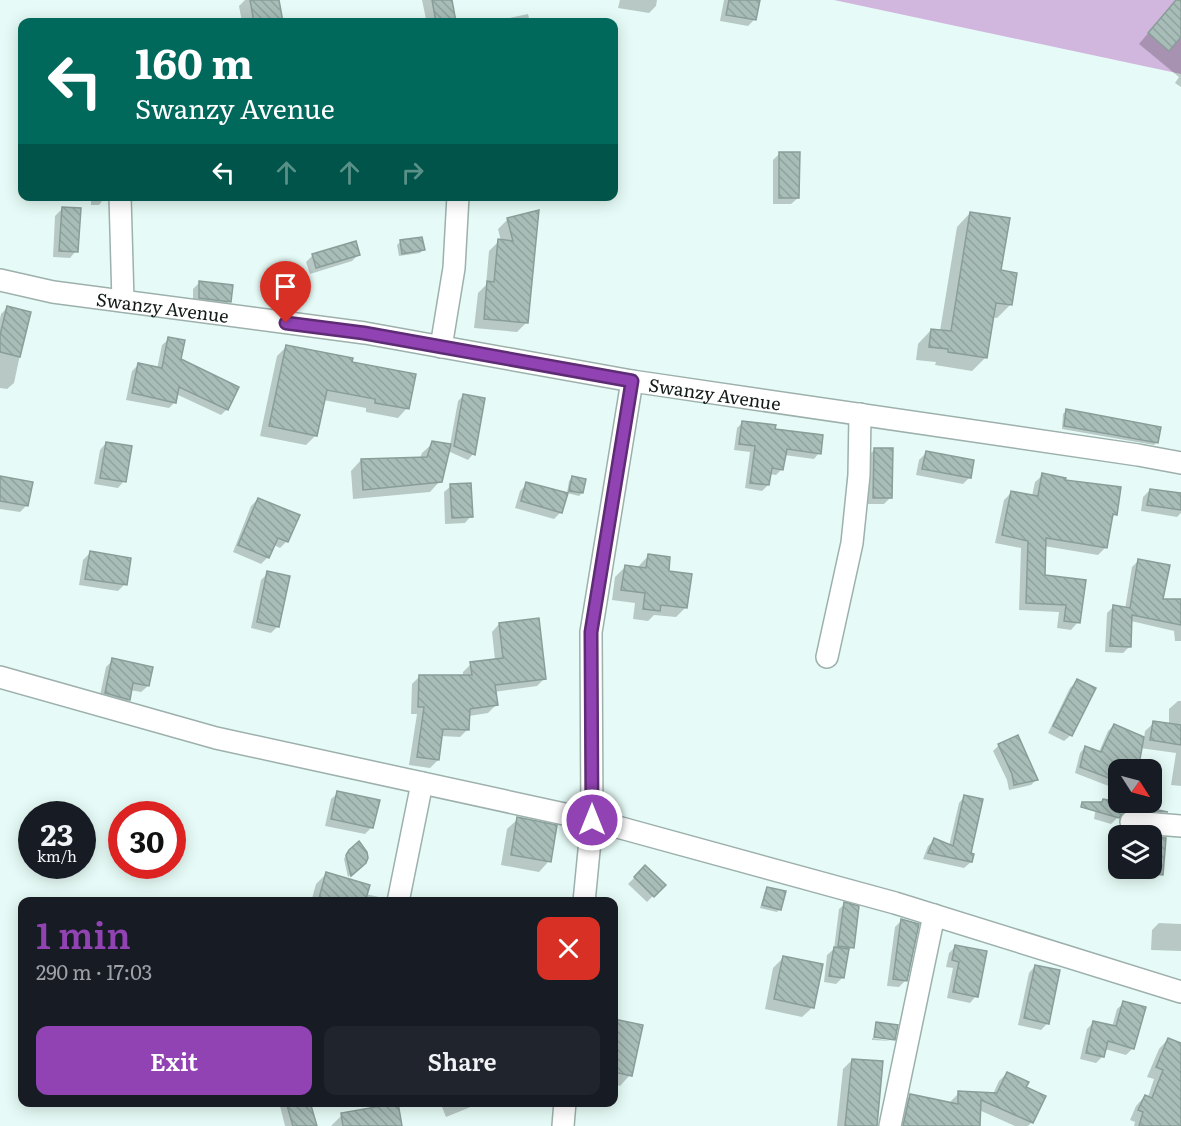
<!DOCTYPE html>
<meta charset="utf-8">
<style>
:root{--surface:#171b24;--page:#20242c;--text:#f1f3f6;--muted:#9ea1a6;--accent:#9143b3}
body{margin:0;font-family:Literata,serif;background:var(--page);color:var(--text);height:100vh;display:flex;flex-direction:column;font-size:22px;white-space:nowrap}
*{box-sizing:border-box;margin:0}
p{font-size:20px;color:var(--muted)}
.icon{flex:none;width:33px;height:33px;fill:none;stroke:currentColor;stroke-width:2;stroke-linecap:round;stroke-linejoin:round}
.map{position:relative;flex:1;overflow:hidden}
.sheet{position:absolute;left:18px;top:897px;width:600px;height:210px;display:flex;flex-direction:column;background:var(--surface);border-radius:12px;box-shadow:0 3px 15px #0003}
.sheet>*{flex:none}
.top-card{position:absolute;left:18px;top:18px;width:600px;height:183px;border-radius:12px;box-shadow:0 3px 15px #0003;background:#00695c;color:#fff;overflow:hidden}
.needle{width:39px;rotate:126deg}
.buttons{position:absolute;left:1108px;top:759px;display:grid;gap:12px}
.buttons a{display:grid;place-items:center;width:54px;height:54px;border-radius:12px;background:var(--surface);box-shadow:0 3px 15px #0003;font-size:30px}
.speed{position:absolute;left:18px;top:801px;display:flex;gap:12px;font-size:30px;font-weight:700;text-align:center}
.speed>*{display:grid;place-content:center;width:78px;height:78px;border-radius:50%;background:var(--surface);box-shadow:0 3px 15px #0003;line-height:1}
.speed small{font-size:15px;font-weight:400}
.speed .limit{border:9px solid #d22;background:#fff;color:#111}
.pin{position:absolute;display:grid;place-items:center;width:51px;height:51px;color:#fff;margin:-62px -26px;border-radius:50% 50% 50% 0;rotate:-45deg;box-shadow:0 0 6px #0007}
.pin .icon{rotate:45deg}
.me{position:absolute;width:66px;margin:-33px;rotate:0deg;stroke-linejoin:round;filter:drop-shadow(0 0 4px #0008)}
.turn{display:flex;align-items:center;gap:21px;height:126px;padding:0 18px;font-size:27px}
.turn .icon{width:78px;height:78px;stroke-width:2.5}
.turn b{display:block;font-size:42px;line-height:51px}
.lanes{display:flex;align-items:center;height:57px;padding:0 18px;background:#0003;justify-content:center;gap:30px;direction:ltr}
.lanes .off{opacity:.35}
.round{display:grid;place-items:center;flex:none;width:63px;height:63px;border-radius:12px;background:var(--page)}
.summary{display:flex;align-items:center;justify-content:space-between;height:102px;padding:0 18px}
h1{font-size:36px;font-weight:600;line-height:45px;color:var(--accent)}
.button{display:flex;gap:12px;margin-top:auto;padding:12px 18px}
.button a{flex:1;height:69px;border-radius:12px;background:var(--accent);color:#fff;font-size:24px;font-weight:600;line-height:69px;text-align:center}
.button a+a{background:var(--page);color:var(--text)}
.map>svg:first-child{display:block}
.green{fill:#d1b7de}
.shadow{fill:#0003}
.building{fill:url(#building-back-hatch);stroke:#8a9e99;stroke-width:1.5}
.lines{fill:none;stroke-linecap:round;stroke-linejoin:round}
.minor-casing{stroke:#9db0ac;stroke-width:24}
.minor{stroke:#fff;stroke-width:21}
.route-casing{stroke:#5e2c74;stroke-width:15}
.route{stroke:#9143b3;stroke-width:10}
.labels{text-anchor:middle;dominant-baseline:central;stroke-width:6;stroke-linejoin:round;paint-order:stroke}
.street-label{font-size:18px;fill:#131b19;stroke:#e6fbf7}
</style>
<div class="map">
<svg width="1181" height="1126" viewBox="0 0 1181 1126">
<defs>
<pattern id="building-back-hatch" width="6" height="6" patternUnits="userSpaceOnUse" patternTransform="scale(1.5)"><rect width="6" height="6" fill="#a8bdb8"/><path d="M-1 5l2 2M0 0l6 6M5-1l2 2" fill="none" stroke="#90a29e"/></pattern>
</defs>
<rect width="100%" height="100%" fill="#e6fbf7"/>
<polygon class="green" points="834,0 1181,0 1181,74"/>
<g class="shadow">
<polygon points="245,0 277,0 282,22 242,22 239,6"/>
<polygon points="422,0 450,0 454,22 417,22 426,19"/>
<polygon points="620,0 657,0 656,6 649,13 618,8"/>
<polygon points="724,0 758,0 755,19 748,26 720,21"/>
<polygon points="1176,0 1181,0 1181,87 1175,83 1179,77 1139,44"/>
<polygon points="528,14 530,22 491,22"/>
<polygon points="780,153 798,198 791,204 773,204 773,160"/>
<polygon points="91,196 106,196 99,205 91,205"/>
<polygon points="62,209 76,251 70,258 53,257 55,216"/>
<polygon points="537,212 527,322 517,332 474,328 478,293 486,285 489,251 499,241 501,241 498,229 508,219"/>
<polygon points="970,213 999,272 1011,304 997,318 992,317 986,357 972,371 935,365 936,362 916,360 918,344 931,330 940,331 957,227"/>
<polygon points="400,242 423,250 420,253 399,256 397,245"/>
<polygon points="313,255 358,255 352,261 310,274 306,262"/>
<polygon points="200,282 229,302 222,308 193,304 193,289"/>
<polygon points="7,308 29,313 14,383 7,389 0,388 0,319 1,314"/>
<polygon points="169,339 179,360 227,409 221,415 176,394 175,402 169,408 126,400 132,371 138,365 157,369 162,345"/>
<polygon points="287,346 350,363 407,408 398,418 366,412 366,408 323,400 316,435 306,445 260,436 277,356"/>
<polygon points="464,395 473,454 468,460 448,451 440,481 430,492 353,499 351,471 361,460 420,458 422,453 433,443 450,445 458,401"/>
<polygon points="1066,411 1157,442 1154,445 1062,429 1063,414"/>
<polygon points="743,422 773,430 819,453 814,459 784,455 782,469 776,475 769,474 768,485 762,491 745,488 750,452 734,450 737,428"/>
<polygon points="106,443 124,481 118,488 94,484 100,450"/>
<polygon points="875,449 891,497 884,504 867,504 868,456"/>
<polygon points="926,453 970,477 963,484 916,475 919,460"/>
<polygon points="1043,475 1064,481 1116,513 1111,519 1106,547 1098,555 1044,546 1043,576 1084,581 1078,622 1071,630 1057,628 1059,612 1019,610 1021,548 995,543 1004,500 1012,492 1032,496 1035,482"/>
<polygon points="0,477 27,505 20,512 0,509"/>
<polygon points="572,478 582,493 579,496 567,493 569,481"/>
<polygon points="527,484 561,512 554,519 515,508 520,491"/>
<polygon points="451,486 471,516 465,523 445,524 444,492"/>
<polygon points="1150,490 1181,495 1181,513 1177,517 1141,511 1143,497"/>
<polygon points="258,499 287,541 280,548 274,545 268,557 261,564 233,552 251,506"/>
<polygon points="90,553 125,584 118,591 79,585 83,560"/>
<polygon points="648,556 667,572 686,607 676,617 654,615 648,621 633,619 635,603 612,600 615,577 625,567 637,568"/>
<polygon points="1138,561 1161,601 1181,600 1181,641 1175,641 1174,631 1131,621 1130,646 1123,653 1105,652 1107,613 1113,607 1125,609 1132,567"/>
<polygon points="268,573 278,626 271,633 251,628 261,580"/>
<polygon points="499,624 545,678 537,686 494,692 496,705 488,713 469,716 468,729 460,737 441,736 438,760 430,768 409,765 417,714 411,714 412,684 420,676 463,676 463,672 471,664 495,660 492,632"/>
<polygon points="113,660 148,686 141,692 130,690 129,700 122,706 99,700 106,667"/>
<polygon points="1077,681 1071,735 1064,741 1048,733 1070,688"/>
<polygon points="1178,701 1181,701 1181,786 1171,785 1176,753 1140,748 1119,770 1119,790 1075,773 1080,753 1085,747 1099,752 1108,731 1114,725 1144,739 1145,731 1154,723 1169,725 1169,709"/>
<polygon points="999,745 1037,779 1031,785 1009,790 1007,780 993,751"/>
<polygon points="338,793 372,827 365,834 325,826 331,799"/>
<polygon points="965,796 971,862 964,868 923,859 928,846 935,840 949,846 959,803"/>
<polygon points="1103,801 1165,813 1160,818 1124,815 1118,817 1111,824 1094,819 1096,807"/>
<polygon points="518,819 549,861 539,872 501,865 507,829"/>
<polygon points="1119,829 1128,836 1119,836 1119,855 1115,855 1117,832"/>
<polygon points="346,855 365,862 348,877 344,859"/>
<polygon points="645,867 664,885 647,902 628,884"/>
<polygon points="326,874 365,894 379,897 378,902 311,902 316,884"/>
<polygon points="768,888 780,909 777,912 760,908 765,891"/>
<polygon points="537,898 537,902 494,902"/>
<polygon points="845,904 852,947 847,952 843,977 836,984 824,982 827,955 834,949 839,909"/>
<polygon points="902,920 906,980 899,987 887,986 895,927"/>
<polygon points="1159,923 1181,924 1181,951 1151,950 1152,930"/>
<polygon points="956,946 976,996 970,1003 947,998 953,968 946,967 949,953"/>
<polygon points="783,958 813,1007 802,1017 765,1009 773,968"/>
<polygon points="1035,966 1048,1023 1041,1030 1018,1025 1029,973"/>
<polygon points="1124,1003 1133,1048 1126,1055 1105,1049 1103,1056 1096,1063 1080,1059 1087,1029 1094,1022 1112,1027 1117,1009"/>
<polygon points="614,1020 641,1026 630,1075 620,1086 614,1084"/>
<polygon points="872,1038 892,1041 872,1040"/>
<polygon points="1168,1039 1181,1044 1181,1126 1134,1126 1135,1122 1130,1120 1136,1106 1145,1096 1148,1097 1154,1079 1147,1077 1159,1049"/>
<polygon points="852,1060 876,1126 837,1126 843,1069"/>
<polygon points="1007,1073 1024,1088 1032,1122 1028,1126 1015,1126 979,1110 978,1126 898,1126 903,1103 911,1095 951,1104 951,1101 959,1093 993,1094 999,1081"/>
<polygon points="65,1102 84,1102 81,1105 65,1106"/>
<polygon points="279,1102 308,1102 316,1126 285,1126"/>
<polygon points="440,1102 483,1102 446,1117"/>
<polygon points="342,1115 400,1126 331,1126"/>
</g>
<g class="building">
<polygon points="250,0 279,0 283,22 254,22"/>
<polygon points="432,0 452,0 456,22 436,22"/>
<polygon points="729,0 760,0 756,20 726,15"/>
<polygon points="1176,0 1181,0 1181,37 1169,51 1148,33"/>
<polygon points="779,152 800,152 799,198 779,198"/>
<polygon points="62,207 81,208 78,252 59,251"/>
<polygon points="539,210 528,323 484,319 487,281 494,282 498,239 513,241 507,218"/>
<polygon points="970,212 1010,218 1001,270 1017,273 1012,305 996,303 987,358 948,352 948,349 929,347 931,329 951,331"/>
<polygon points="422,237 425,250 402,254 400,240"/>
<polygon points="356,241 360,255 316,268 312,254"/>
<polygon points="199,281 233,285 231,302 199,298"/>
<polygon points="7,306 31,312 20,357 0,352 0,335"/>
<polygon points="168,337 185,340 181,359 239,387 228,410 179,387 176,403 132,393 138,363 162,368"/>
<polygon points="286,345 353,358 352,362 416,374 409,409 375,403 375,399 327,390 317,436 269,426"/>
<polygon points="463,394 485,398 475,455 454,446"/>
<polygon points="1066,409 1161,427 1158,443 1064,426"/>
<polygon points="742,421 776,425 775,429 823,435 821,454 787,449 783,470 772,468 769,485 750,483 755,446 739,444"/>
<polygon points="432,441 451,444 442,482 363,490 361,459 427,457"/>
<polygon points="106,442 132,446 126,482 100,478"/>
<polygon points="874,448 893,448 892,498 873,498"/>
<polygon points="926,451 974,460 971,478 922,469"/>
<polygon points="1042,473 1066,478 1065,480 1121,487 1117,515 1113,514 1107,548 1046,538 1045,575 1086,580 1080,623 1064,621 1066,605 1026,603 1028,541 1002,535 1011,491 1038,496"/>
<polygon points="0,476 33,482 28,506 0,501"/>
<polygon points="572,476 586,479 583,493 569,491"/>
<polygon points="526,482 568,493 562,513 521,501"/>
<polygon points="471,483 473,517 452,518 450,484"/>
<polygon points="1150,489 1181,493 1181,510 1147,505"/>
<polygon points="258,498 300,515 288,542 278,538 269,558 238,545"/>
<polygon points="90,551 131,558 127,585 85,579"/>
<polygon points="648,554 670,557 669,571 692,574 687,608 661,605 660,611 643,609 645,593 621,590 625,565 646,568"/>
<polygon points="1138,559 1170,565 1163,599 1181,599 1181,625 1132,615 1131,647 1110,646 1113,605 1130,608"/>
<polygon points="267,571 290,576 279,627 257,622"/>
<polygon points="539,618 546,679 495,685 498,705 470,709 469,730 443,729 439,760 417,757 424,707 418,707 419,675 472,675 470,662 503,658 499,623"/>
<polygon points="112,658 153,667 149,686 133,683 130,700 105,693"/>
<polygon points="1077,679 1096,688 1072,736 1053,726"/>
<polygon points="1153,721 1181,725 1181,745 1150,740"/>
<polygon points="1114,724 1144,737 1138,770 1119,770 1119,782 1080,767 1085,746 1101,752"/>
<polygon points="1018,735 1038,780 1014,785 1012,774 998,744"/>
<polygon points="337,791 380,800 373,828 331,819"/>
<polygon points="964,795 983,799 971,853 974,854 972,862 928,853 934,838 953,846"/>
<polygon points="1103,799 1119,802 1168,812 1131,809 1125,811 1119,818 1081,807 1082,802 1102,802"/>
<polygon points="517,817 557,825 551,862 511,855"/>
<polygon points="1152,836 1166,838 1163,875 1152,874"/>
<polygon points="359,841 367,852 368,858 366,863 351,876 346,855 349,850"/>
<polygon points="645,865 666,885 654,897 634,877"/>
<polygon points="326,872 370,885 365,902 318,902"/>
<polygon points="767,887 786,891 781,910 762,905"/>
<polygon points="844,902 859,906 854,948 838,946"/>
<polygon points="901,919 919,924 907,981 893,979"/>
<polygon points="955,945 987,951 978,997 953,992 959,962 952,960"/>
<polygon points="834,947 849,949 844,978 829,976"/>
<polygon points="783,956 823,964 814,1008 774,999"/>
<polygon points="1035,965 1060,970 1049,1024 1024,1018"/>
<polygon points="1123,1001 1146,1007 1134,1049 1108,1041 1104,1057 1086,1053 1093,1021 1116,1026"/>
<polygon points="614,1019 643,1025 632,1076 614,1072"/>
<polygon points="876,1022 898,1025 895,1040 874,1037"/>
<polygon points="1168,1038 1181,1043 1181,1126 1139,1126 1143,1112 1138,1110 1145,1095 1152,1098 1163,1070 1156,1067"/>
<polygon points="852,1059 883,1061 877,1126 845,1126"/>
<polygon points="1007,1072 1029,1082 1026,1087 1046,1096 1033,1123 981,1100 980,1126 903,1126 910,1094 958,1104 958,1091 997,1093"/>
<polygon points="286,1102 310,1102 317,1126 293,1126"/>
<polygon points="398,1103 402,1126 343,1126 341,1113"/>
</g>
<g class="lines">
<defs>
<g id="minor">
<polyline points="120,196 123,301"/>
<path id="s1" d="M0 280 53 292 365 333 632 381 1138 455 1181 463"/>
<polyline points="441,347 454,268 458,196"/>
<polyline points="827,657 852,543 859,475 860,414"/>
<polyline points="0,677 216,738 592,820 895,903 1181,992"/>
<polyline points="1131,822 1181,826"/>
<polyline points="398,902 422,783"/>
<polyline points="584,902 592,820 591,632 632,381"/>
<polyline points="563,1126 565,1102"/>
<polyline points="890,1126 934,915"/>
</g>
</defs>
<use href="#minor" class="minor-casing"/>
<use href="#minor" class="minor"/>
</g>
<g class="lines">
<defs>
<polyline id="route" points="286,323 364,333 632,381 591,632 592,820"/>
</defs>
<use href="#route" class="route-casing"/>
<use href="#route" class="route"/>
</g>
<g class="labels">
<g class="street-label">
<text stroke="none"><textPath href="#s1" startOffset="165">Swanzy Avenue</textPath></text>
<text stroke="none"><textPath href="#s1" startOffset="724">Swanzy Avenue</textPath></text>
</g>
</g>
</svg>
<div class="buttons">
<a><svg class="needle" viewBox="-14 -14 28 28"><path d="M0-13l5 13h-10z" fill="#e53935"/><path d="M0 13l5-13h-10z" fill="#9ea1a6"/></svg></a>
<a><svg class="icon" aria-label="layers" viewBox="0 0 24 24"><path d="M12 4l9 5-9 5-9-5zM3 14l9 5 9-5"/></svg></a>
</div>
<div class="speed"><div>23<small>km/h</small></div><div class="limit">30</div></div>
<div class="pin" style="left:286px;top:323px;background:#d93025"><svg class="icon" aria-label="arrive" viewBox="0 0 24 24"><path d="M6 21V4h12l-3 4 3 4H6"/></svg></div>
<svg class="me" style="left:592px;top:820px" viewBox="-20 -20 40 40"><circle r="17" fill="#9143b3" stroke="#fff" stroke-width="3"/><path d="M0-11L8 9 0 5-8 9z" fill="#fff"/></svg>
<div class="top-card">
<div class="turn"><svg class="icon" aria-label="left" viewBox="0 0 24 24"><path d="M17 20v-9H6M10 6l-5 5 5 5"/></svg><div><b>160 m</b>Swanzy Avenue</div></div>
<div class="lanes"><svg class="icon" aria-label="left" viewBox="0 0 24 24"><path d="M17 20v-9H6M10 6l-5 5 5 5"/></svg><svg class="icon off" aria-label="ahead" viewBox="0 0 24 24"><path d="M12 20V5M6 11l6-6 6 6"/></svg><svg class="icon off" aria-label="ahead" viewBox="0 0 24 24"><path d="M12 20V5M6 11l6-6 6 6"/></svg><svg class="icon off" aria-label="right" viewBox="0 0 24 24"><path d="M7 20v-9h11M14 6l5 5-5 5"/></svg></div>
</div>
<section class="sheet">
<div class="summary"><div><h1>1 min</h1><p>290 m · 17:03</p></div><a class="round" style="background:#d93025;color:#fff"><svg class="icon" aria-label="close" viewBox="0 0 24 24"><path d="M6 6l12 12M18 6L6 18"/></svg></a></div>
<div class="button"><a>Exit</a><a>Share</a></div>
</section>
</div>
